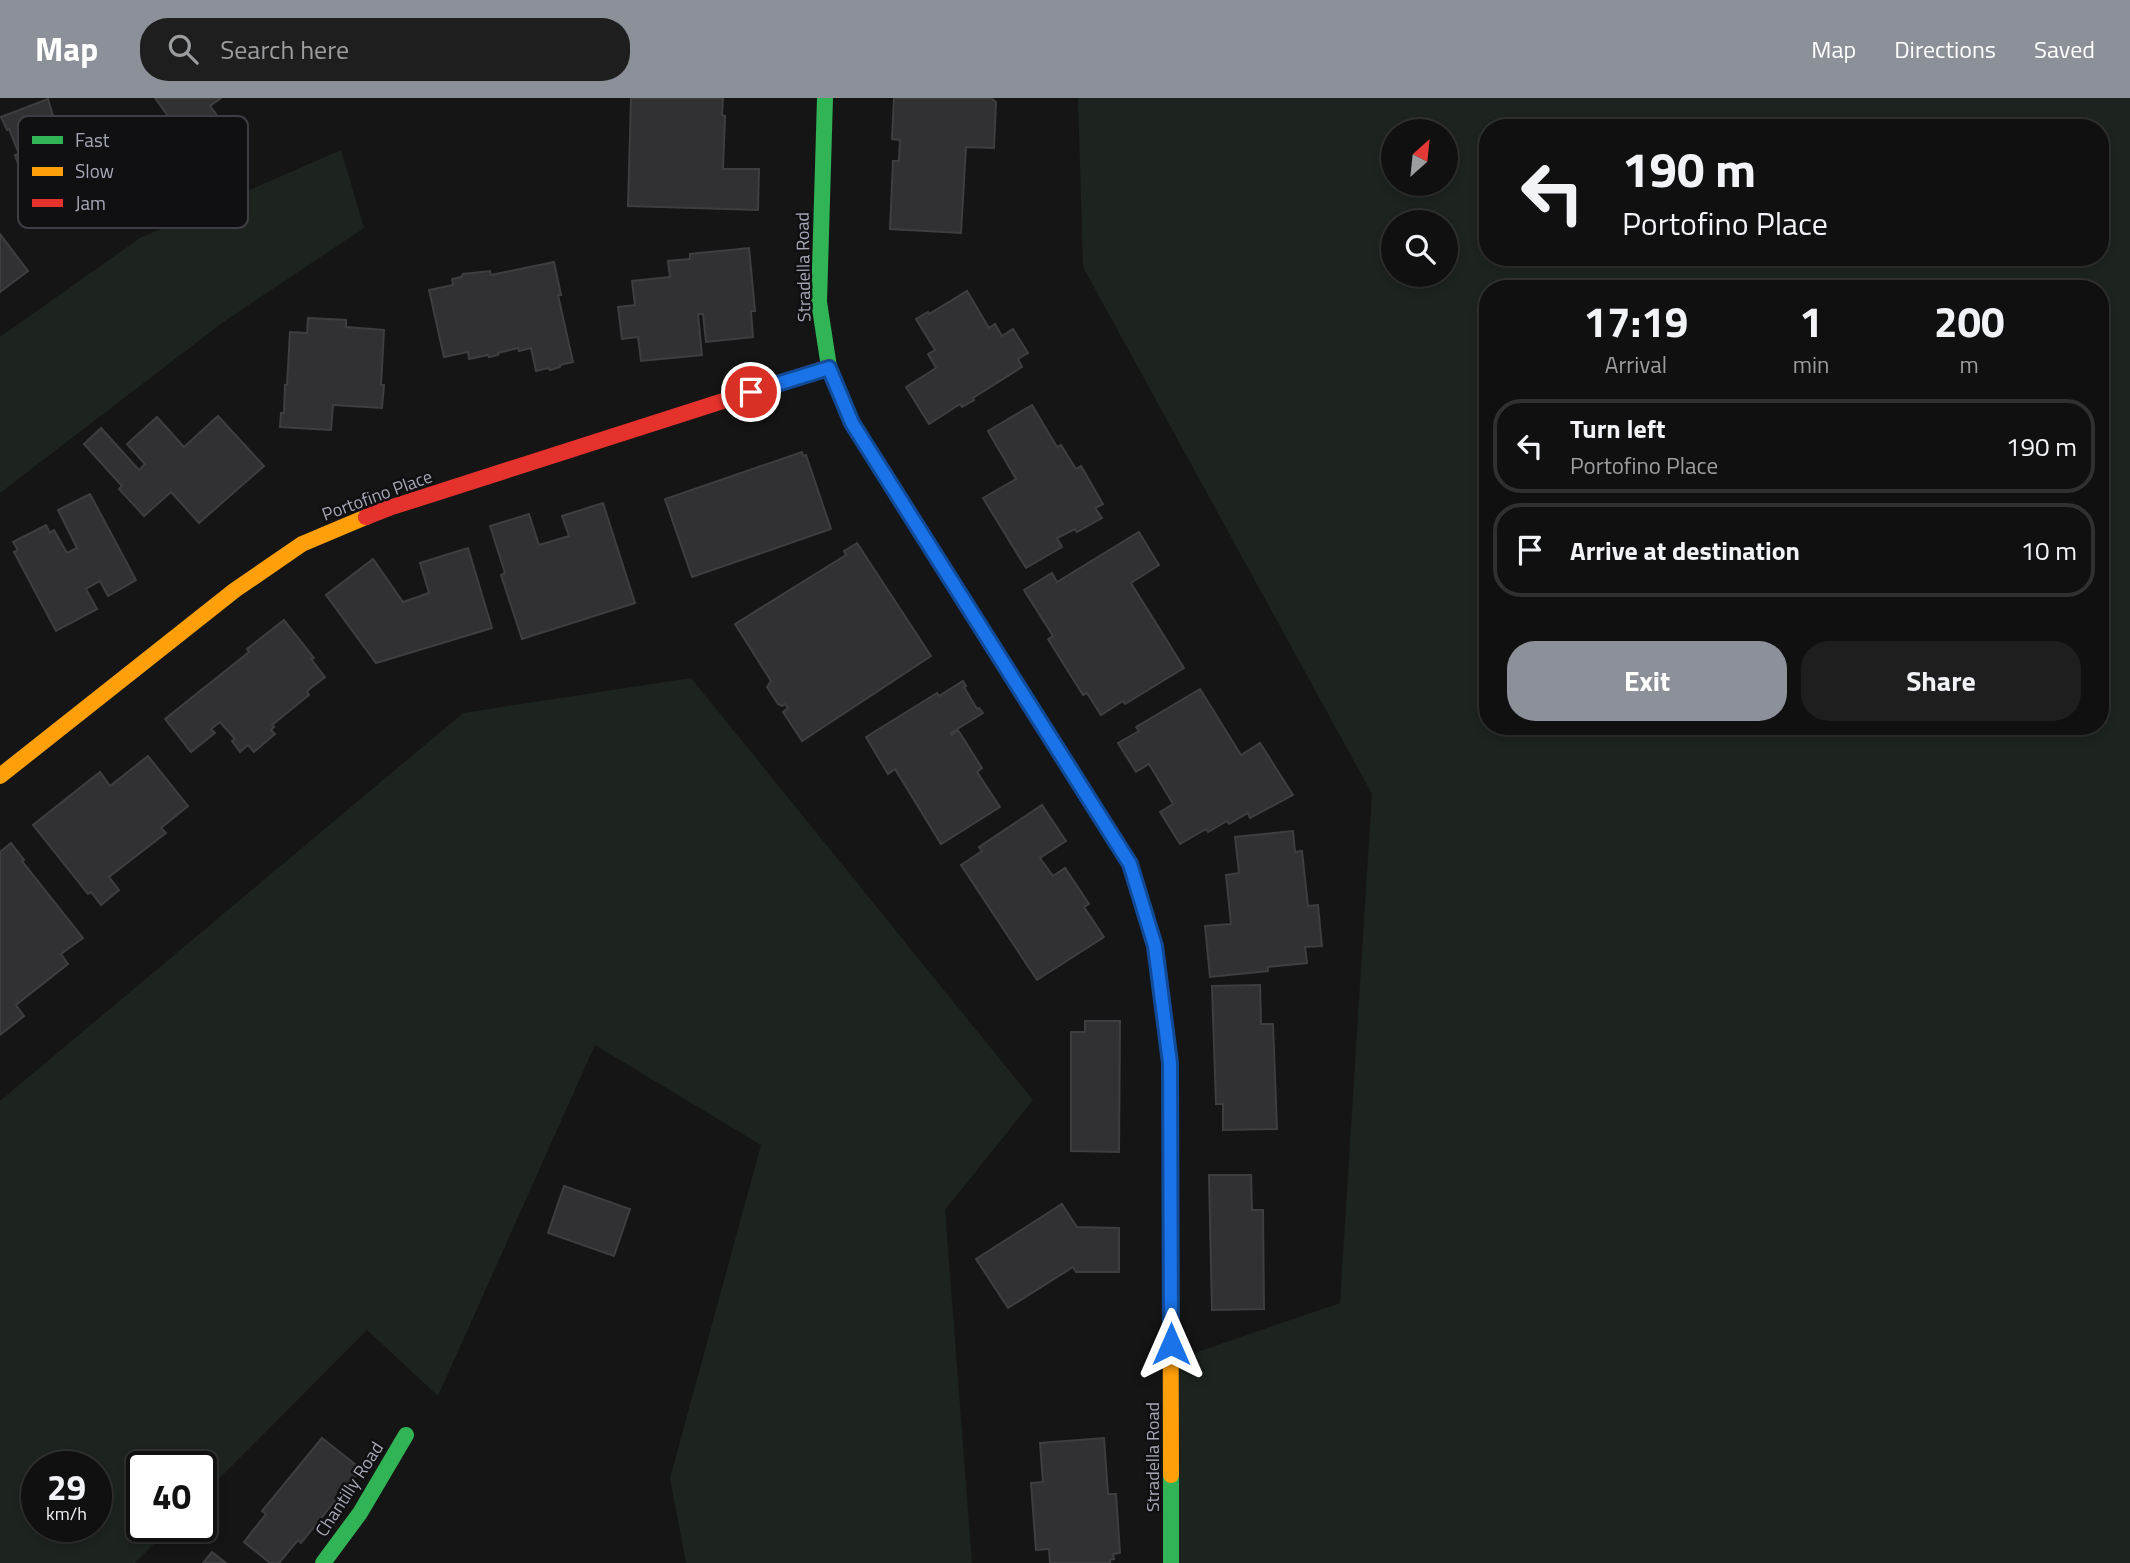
<!DOCTYPE html>
<style>
:root{--surface:#101010;--page:#1e1e1e;--text:#f1f3f6;--muted:#9c9d9f;--line:#303030;--accent:#8c9099}
body{margin:0;font-family:"Titillium Web",sans-serif;background:var(--page);color:var(--text);height:100vh;display:flex;flex-direction:column;font-size:26px;white-space:nowrap}
*{box-sizing:border-box;margin:0}
p{font-size:23px;color:var(--muted)}
.icon{flex:none;width:38px;height:38px;fill:none;stroke:currentColor;stroke-width:2;stroke-linecap:round;stroke-linejoin:round}
.map{position:relative;flex:1;overflow:hidden}
.drawer{position:absolute;left:1479px;top:182px;width:630px;height:455px;display:flex;flex-direction:column;background:var(--surface);border-radius:28px;box-shadow:0 4px 10px #0003,0 0 0 2px var(--line)}
.drawer>*{flex:none}
.hud{position:absolute;left:1479px;top:21px;width:630px;height:147px;border-radius:28px;box-shadow:0 4px 10px #0003,0 0 0 2px var(--line);background:#101010;color:var(--text);overflow:hidden}
.needle{width:46px;rotate:27deg}
.buttons{position:absolute;left:1381px;top:21px;display:grid;gap:14px}
.buttons a{display:grid;place-items:center;width:77px;height:77px;border-radius:50%;background:var(--surface);box-shadow:0 4px 10px #0003,0 0 0 2px var(--line);font-size:35px}
.speed{position:absolute;left:21px;top:1353px;display:flex;gap:14px;font-size:35px;font-weight:700;text-align:center}
.speed>*{display:grid;place-content:center;width:91px;height:91px;border-radius:50%;background:var(--surface);box-shadow:0 4px 10px #0003,0 0 0 2px var(--line);line-height:1}
.speed small{font-size:18px;font-weight:400}
.speed .limit{border:4px solid #111;border-radius:10px;background:#fff;color:#111}
.pin{position:absolute;display:grid;place-items:center;width:60px;height:60px;color:#fff;margin:-30px;border:4px solid #fff;border-radius:50%;box-shadow:0 2px 7px #0007}
.me{position:absolute;width:77px;margin:-38px;rotate:0deg;stroke-linejoin:round;filter:drop-shadow(0 0 5px #0008)}
.turn{display:flex;align-items:center;gap:24px;height:147px;padding:0 28px;font-size:32px}
.turn .icon{width:91px;height:91px;stroke-width:2.5}
.turn b{display:block;font-size:49px;line-height:60px}
.eta{display:flex;justify-content:space-evenly;align-items:center;height:119px;text-align:center}
.eta b{font-size:42px;font-weight:700;line-height:49px}
.primary-button{display:flex;gap:14px;margin-top:auto;padding:14px 28px}
.primary-button a{flex:1;height:80px;border-radius:28px;background:var(--accent);color:#fff;font-size:28px;font-weight:700;line-height:80px;text-align:center}
.primary-button a+a{background:var(--page);color:var(--text)}
ul{padding:0;list-style:none}
li{display:flex;align-items:center;gap:21px;height:94px;margin:0 14px 10px;padding:0 14px;border:4px solid var(--line);border-radius:28px}
li div{flex:1}
li b{display:block;font-size:26px}
li em{font-style:normal}
header{display:flex;align-items:center;gap:42px;box-sizing:border-box;height:98px;padding:0 35px;background:var(--accent);color:#fff}
header strong{font-size:33px}
nav{display:flex;gap:38px;margin-inline-start:auto;font-size:24px}
.search{width:490px;height:63px;background:var(--page);display:flex;align-items:center;gap:18px;box-sizing:border-box;padding:0 24px;border-radius:28px;color:var(--muted);font-size:26px}
.map>svg:first-child{display:block}
.green{fill:#1d241f;fill-rule:evenodd}
.building{fill:#313133;stroke:#3e3e41;stroke-width:2}
.lines{fill:none;stroke-linecap:round;stroke-linejoin:round}
.fast{stroke:#30b455;stroke-width:16}
.slow{stroke:#ff9f0a;stroke-width:16}
.jam{stroke:#e5322d;stroke-width:16}
.route-casing{stroke:#114b97;stroke-width:18}
.route{stroke:#1a73e8;stroke-width:12}
.labels{text-anchor:middle;dominant-baseline:central;stroke-width:5;stroke-linejoin:round;paint-order:stroke}
.street-label{font-size:18px;fill:#a6a8b6;stroke:#100f11}
.key{fill:#100f11;stroke:#3d3d43;stroke-width:2}
.key-label{font-size:19px;fill:#a6a8b6}
</style>
<header>
<strong>Map</strong>
<div class="search"><svg class="icon" aria-label="search" viewBox="0 0 24 24"><circle cx="10" cy="10" r="6"/><path d="M15 15l6 6"/></svg>Search here</div>
<nav><a>Map</a><a>Directions</a><a>Saved</a></nav>
</header>
<div class="map">
<svg width="2130" height="1465" viewBox="0 0 2130 1465">
<rect width="100%" height="100%" fill="#151515"/>
<g class="green">
<path d="M1078 0H2130V1465H1171V1263L1340 1205 1372 696 1083 169ZM1488 30H2100V159H1488ZM1393 33H1446V86H1393ZM1393 124H1446V177H1393ZM1488 191H2100V628H1488Z"/>
<polygon points="341,52 364,130 222,225 0,395 0,239 140,140"/>
<path d="M691 580 1033 1002 945 1112 972 1465H686L670 1380 761 1047 595 947 438 1298 367 1232 201 1399V1368H142V1428H172L135 1465H0V1003L463 615ZM37 1368H96V1428H37Z"/>
</g>
<g class="building">
<polygon points="155,0 221,0 210,8 225,28 192,51"/>
<polygon points="631,0 723,0 722,17 725,18 723,71 759,71 758,112 628,108"/>
<polygon points="894,0 991,0 996,4 994,50 966,49 961,135 890,131 893,63 899,63 900,42 892,41"/>
<polygon points="48,1 56,28 77,20 82,35 112,24 131,79 90,94 93,100 75,108 77,113 52,122 51,117 44,120 31,86 26,88 15,57 19,56 9,31 7,32 1,19"/>
<polygon points="0,136 28,173 0,194"/>
<polygon points="749,150 755,213 751,213 753,239 706,244 703,216 698,216 702,257 641,263 638,239 622,241 618,209 635,207 632,183 670,179 668,163 690,161 690,156"/>
<polygon points="554,164 561,197 558,197 573,264 560,267 560,269 550,272 548,270 536,273 531,250 519,253 518,250 498,255 498,257 489,259 488,257 469,261 468,254 444,259 429,192 453,187 452,181 461,179 463,176 490,173 491,177"/>
<polygon points="967,193 989,230 995,226 1002,238 1013,231 1028,255 1018,261 1022,269 973,300 974,302 962,309 960,306 929,326 906,289 936,270 928,256 935,252 916,221 928,214 929,216"/>
<polygon points="308,220 346,222 346,229 384,232 381,287 384,287 382,310 333,307 331,332 280,329 281,315 284,315 285,287 287,287 290,234 307,235"/>
<polygon points="1032,307 1057,349 1061,347 1076,371 1081,368 1103,406 1095,410 1102,420 1077,434 1075,431 1057,440 1062,449 1026,470 983,400 1016,381 988,333"/>
<polygon points="218,318 264,368 199,425 171,394 144,418 119,391 122,388 84,346 101,330 139,372 145,366 127,346 157,319 184,349"/>
<polygon points="802,354 803,358 806,357 831,431 692,479 665,401"/>
<polygon points="90,396 136,482 108,498 100,483 86,491 97,511 56,533 14,454 18,452 13,444 46,427 50,435 54,432 67,455 77,450 58,412"/>
<polygon points="603,405 635,505 522,541 501,477 505,475 490,428 529,416 539,447 569,438 562,418"/>
<polygon points="1139,434 1159,467 1131,485 1184,570 1125,606 1123,603 1101,617 1087,595 1083,597 1048,541 1053,538 1024,492 1052,475 1057,484"/>
<polygon points="857,445 931,558 802,643 783,614 788,610 785,606 782,608 778,606 767,589 771,583 735,526 846,457 844,453"/>
<polygon points="468,450 492,530 376,565 326,497 373,461 403,504 429,495 420,465"/>
<polygon points="284,522 314,560 311,561 325,579 307,593 309,597 272,627 274,629 271,632 275,636 254,654 248,647 240,654 232,643 235,641 220,624 211,631 215,635 191,654 165,621 249,554 247,551"/>
<polygon points="963,583 966,588 964,589 977,611 979,610 983,615 951,635 952,637 958,632 982,670 977,674 1000,709 941,746 895,671 888,676 866,639 937,595 939,598"/>
<polygon points="1200,591 1241,657 1260,645 1293,697 1250,720 1248,715 1229,726 1227,723 1208,734 1206,731 1180,746 1160,714 1173,706 1149,666 1136,674 1118,645 1139,633 1136,629"/>
<polygon points="148,658 188,708 161,730 166,735 109,779 119,792 101,807 91,794 88,796 33,727 100,674 110,688"/>
<polygon points="1042,707 1066,743 1040,760 1053,778 1065,770 1089,806 1084,809 1104,839 1037,882 961,767 982,753 979,749"/>
<polygon points="1293,733 1295,754 1302,753 1308,808 1318,807 1322,848 1305,849 1307,865 1268,869 1268,873 1210,879 1205,828 1231,826 1226,777 1239,775 1235,739"/>
<polygon points="11,745 24,762 22,763 83,840 61,856 68,866 16,907 24,918 0,937 0,754"/>
<polygon points="1260,887 1261,926 1273,926 1277,1031 1223,1032 1223,1006 1216,1006 1212,888"/>
<polygon points="1085,923 1120,923 1119,1054 1071,1053 1071,934 1085,934"/>
<polygon points="1209,1077 1251,1077 1252,1112 1263,1112 1264,1211 1212,1212"/>
<polygon points="564,1088 630,1111 614,1158 548,1135"/>
<polygon points="1062,1106 1077,1129 1119,1130 1119,1174 1076,1174 1073,1169 1008,1210 976,1161"/>
<polygon points="322,1340 361,1371 301,1445 298,1442 279,1465 270,1465 244,1444 266,1416 262,1413"/>
<polygon points="1104,1340 1108,1396 1116,1396 1120,1455 1113,1456 1114,1461 1110,1462 1110,1465 1050,1465 1049,1451 1036,1452 1031,1385 1043,1384 1040,1345"/>
<polygon points="212,1454 226,1465 203,1465"/>
</g>
<g class="lines">
<g class="fast">
<polyline points="825,0 819,204 829,269 852,325 916,427"/>
<polyline points="1171,1377 1171,1465"/>
<polyline points="323,1465 360,1415 406,1337"/>
</g>
<g class="slow">
<polyline points="0,678 235,492 302,446 366,419"/>
<polyline points="1170,963 1171,1377"/>
</g>
<g class="jam">
<polyline points="366,419 389,410 829,269"/>
<polyline points="916,427 1130,766 1155,848 1170,963"/>
</g>
</g>
<g class="lines">
<defs>
<polyline id="route" points="751,294 829,270 852,325 1130,766 1155,848 1170,965 1171,1246"/>
</defs>
<use href="#route" class="route-casing"/>
<use href="#route" class="route"/>
</g>
<g class="labels">
<g class="street-label">
<text transform="translate(803 169) rotate(-91)">Stradella Road</text>
<text transform="translate(377 397) rotate(-20)">Portofino Place</text>
<text transform="translate(1152 1359) rotate(-90)">Stradella Road</text>
<text transform="translate(349 1391) rotate(-57)">Chantilly Road</text>
</g>
</g>
<rect x="18" y="18" width="230" height="112" rx="10" class="key"/>
<rect x="32" y="38" width="31" height="8" fill="#30b455"/>
<rect x="32" y="69" width="31" height="9" fill="#ff9f0a"/>
<rect x="32" y="101" width="31" height="8" fill="#e5322d"/>
<g class="key-label">
<text x="75" y="49">Fast</text>
<text x="75" y="80">Slow</text>
<text x="75" y="112">Jam</text>
</g>
</svg>
<div class="buttons">
<a><svg class="needle" viewBox="-14 -14 28 28"><path d="M0-13l5 13h-10z" fill="#e53935"/><path d="M0 13l5-13h-10z" fill="#9c9d9f"/></svg></a>
<a><svg class="icon" aria-label="search" viewBox="0 0 24 24"><circle cx="10" cy="10" r="6"/><path d="M15 15l6 6"/></svg></a>
</div>
<div class="speed"><div>29<small>km/h</small></div><div class="limit">40</div></div>
<div class="pin" style="left:751px;top:294px;background:#d93025"><svg class="icon" aria-label="arrive" viewBox="0 0 24 24"><path d="M6 21V4h12l-3 4 3 4H6"/></svg></div>
<svg class="me" style="left:1171px;top:1246px" viewBox="-20 -20 40 40"><path d="M0-17L14 15 0 8-14 15z" fill="#1a73e8" stroke="#fff" stroke-width="4"/></svg>
<div class="hud">
<div class="turn"><svg class="icon" aria-label="left" viewBox="0 0 24 24"><path d="M17 20v-9H6M10 6l-5 5 5 5"/></svg><div><b>190 m</b>Portofino Place</div></div>
</div>
<section class="drawer">
<div class="eta">
<div><b>17:19</b><p>Arrival</p></div>
<div><b>1</b><p>min</p></div>
<div><b>200</b><p>m</p></div>
</div>
<ul>
<li><svg class="icon" aria-label="left" viewBox="0 0 24 24"><path d="M17 20v-9H6M10 6l-5 5 5 5"/></svg><div><b>Turn left</b><p>Portofino Place</p></div><em>190 m</em></li>
<li><svg class="icon" aria-label="arrive" viewBox="0 0 24 24"><path d="M6 21V4h12l-3 4 3 4H6"/></svg><div><b>Arrive at destination</b></div><em>10 m</em></li>
</ul>
<div class="primary-button"><a>Exit</a><a>Share</a></div>
</section>
</div>
